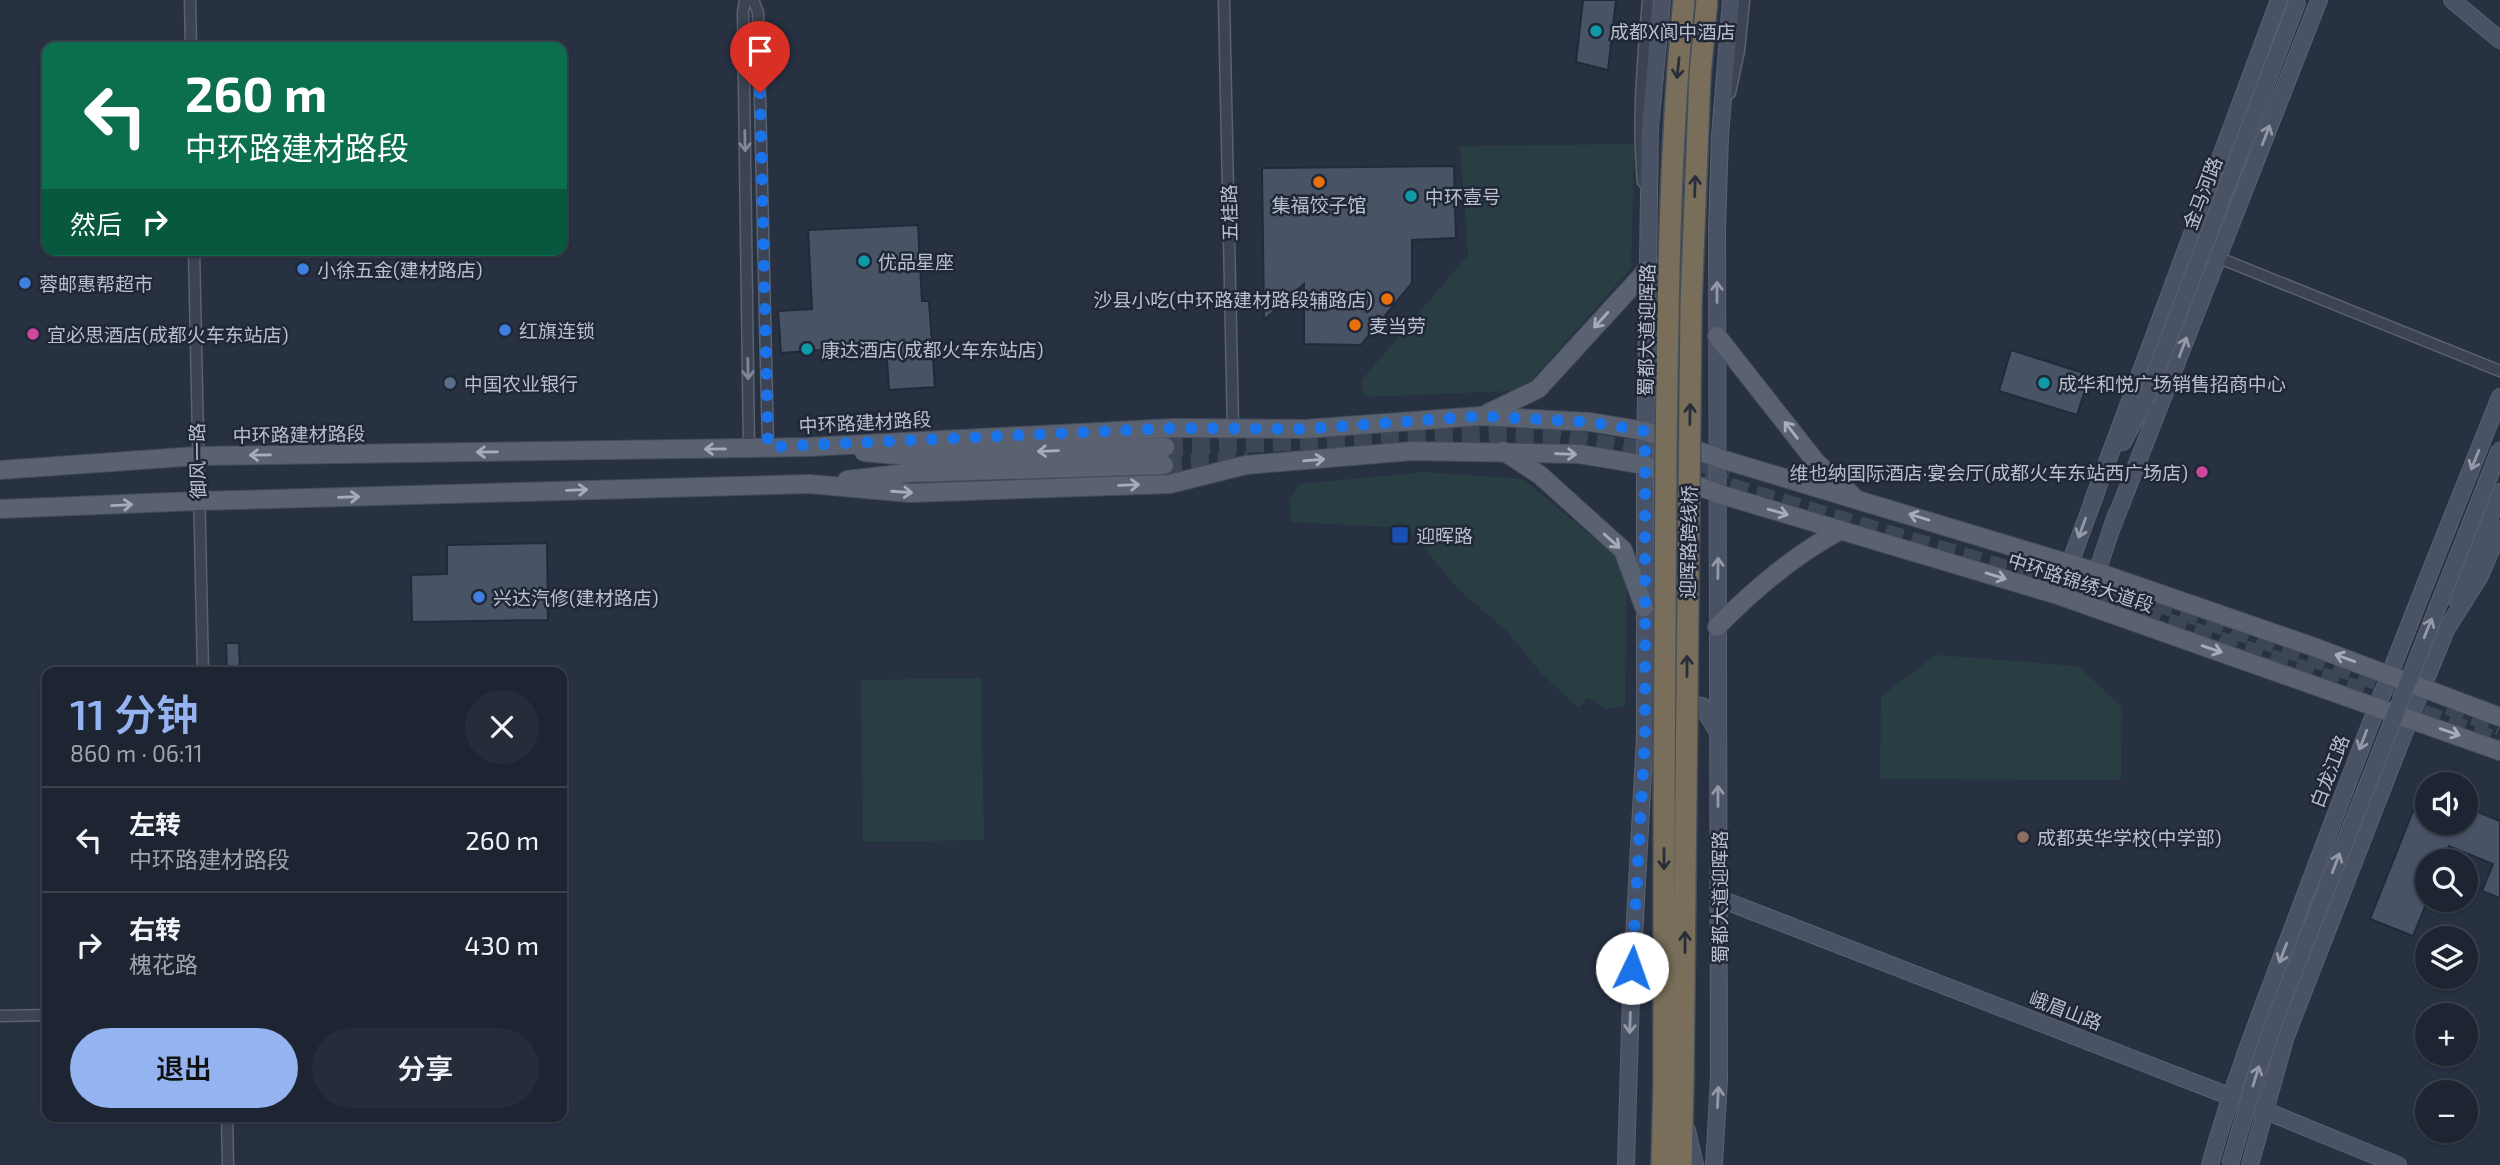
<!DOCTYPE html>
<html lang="zh">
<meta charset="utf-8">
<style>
:root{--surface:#1d2532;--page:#252d3a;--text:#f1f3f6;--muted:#a0a5ac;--line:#3b424d;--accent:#95b2f1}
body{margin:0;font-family:"Exo 2","Noto Sans SC",sans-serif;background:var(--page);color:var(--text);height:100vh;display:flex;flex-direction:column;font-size:26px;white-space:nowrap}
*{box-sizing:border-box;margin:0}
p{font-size:23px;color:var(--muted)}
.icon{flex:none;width:38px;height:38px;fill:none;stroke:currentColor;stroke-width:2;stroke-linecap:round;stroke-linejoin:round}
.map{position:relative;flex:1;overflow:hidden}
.sheet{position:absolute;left:42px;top:667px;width:525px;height:455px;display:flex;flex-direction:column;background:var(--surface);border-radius:14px;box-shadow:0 2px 5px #0004,0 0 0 2px var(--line)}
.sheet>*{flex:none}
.banner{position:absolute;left:42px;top:42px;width:525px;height:214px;border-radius:14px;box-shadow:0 2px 5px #0004,0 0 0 2px var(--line);background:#0b6e4f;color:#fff;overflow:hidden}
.buttons{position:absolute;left:2415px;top:772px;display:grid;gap:14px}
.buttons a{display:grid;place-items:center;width:63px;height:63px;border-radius:50%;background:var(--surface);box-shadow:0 2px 5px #0004,0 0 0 2px var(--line);font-size:35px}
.pin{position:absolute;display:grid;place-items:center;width:60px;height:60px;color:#fff;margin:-72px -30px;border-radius:50% 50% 50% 0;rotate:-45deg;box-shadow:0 0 7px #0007}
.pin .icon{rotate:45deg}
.me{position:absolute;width:77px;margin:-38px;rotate:3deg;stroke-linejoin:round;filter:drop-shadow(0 0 5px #0008)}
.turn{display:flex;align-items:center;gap:24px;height:147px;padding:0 28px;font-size:32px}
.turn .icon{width:91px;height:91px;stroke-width:2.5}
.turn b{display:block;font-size:49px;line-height:60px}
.then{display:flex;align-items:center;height:66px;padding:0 28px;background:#0003;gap:14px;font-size:26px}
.round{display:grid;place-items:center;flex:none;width:74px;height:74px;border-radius:37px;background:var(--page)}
.summary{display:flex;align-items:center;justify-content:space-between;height:119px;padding:0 28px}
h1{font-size:42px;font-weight:600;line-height:52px;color:var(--accent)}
.action{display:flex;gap:14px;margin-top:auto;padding:14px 28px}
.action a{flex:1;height:80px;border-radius:42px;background:var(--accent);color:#111;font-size:28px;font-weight:600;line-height:80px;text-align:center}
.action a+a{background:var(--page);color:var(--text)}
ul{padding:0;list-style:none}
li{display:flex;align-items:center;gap:21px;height:105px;padding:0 28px;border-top:2px solid var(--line)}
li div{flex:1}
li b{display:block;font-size:26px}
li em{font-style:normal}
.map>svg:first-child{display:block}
.green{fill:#293e43}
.building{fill:#495366;stroke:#222a39;stroke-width:2}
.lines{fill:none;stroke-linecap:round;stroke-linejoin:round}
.primary-tunnel{stroke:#3d4657;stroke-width:18;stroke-dasharray:18 9;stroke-linecap:butt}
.street-casing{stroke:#5a616f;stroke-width:13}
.secondary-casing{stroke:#5a616f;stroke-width:18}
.primary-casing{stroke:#454c5b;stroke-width:20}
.highway-casing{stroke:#464e5c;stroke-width:24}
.street{stroke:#3c4352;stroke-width:10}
.secondary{stroke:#4a5265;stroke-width:16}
.primary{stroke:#5a6272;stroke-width:18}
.highway{stroke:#786e59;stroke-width:21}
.secondary-bridge-casing{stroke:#5a616f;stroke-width:18;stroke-linecap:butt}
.highway-bridge-casing{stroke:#464e5c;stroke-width:24;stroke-linecap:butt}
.secondary-bridge{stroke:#4a5265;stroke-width:16}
.highway-bridge{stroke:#786e59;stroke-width:21}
.oneway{stroke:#292f3a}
.oneway2{stroke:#9299a8}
.oneway3{stroke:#818795}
.oneway4{stroke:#a6acba}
.route{stroke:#1a73e8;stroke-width:12;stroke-dasharray:0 21.6}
.culture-dot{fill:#0f9aa8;stroke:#202837;stroke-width:2.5}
.food-dot{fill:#e8710a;stroke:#202837;stroke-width:2.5}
.shop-dot{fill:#3f7fe0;stroke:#202837;stroke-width:2.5}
.hotel-dot{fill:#d1479c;stroke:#202837;stroke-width:2.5}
.service-dot{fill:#5c6f8a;stroke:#202837;stroke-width:2.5}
.transit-dot{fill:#1a4fb4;stroke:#202837;stroke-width:2.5}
.education-dot{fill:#8d6e63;stroke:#202837;stroke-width:2.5}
.labels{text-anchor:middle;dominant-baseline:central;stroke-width:5;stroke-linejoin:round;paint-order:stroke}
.poi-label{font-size:19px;fill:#b9bfcc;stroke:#202837;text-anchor:start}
.street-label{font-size:19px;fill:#b9bfcc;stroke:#202837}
</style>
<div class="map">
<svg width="2500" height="1165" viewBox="0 0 2500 1165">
<rect width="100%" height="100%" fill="#273142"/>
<g class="green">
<polygon points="1634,144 1631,268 1531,381 1510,391 1365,397 1361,381 1468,255 1460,146"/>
<polygon points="1425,472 1523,479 1618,558 1627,579 1625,706 1607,709 1588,697 1579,708 1541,673 1506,630 1459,590 1407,528 1291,522 1289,500 1299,484"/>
<polygon points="1936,655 2078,666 2122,707 2121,780 1880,779 1881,696"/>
<polygon points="981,678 984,840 863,842 861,680"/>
</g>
<g class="building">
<polygon points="1583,0 1616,0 1608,70 1576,62"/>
<polygon points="1454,166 1456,238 1412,240 1412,283 1361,345 1304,344 1304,284 1264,320 1262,168"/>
<polygon points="918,225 922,301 929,301 935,387 889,390 886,345 781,353 778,311 812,309 808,230"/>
<polygon points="2011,350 2090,375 2077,415 1999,391"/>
<polygon points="547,543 548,620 412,622 411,575 447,574 447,545"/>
<polygon points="226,643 239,643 240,672 227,672"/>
<polygon points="2466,807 2500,821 2500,898 2482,891 2493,864 2449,846 2444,861 2427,861 2427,902 2413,936 2370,919 2413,811 2427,817 2427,822 2466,822"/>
</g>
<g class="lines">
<g class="primary-tunnel">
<polyline points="1165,447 1490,434 1556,437 1636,449 1730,470"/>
<polyline points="1164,465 1248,460"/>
<polyline points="1704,479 2067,587 2311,672 2500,742"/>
<polyline points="2105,584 2418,696"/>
<polyline points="2448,706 2500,727"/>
</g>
<defs>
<g id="street">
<polyline points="190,0 191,47"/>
<polyline points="745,0 743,12 749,448"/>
<polyline points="753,0 758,12 768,447"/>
<polyline points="1224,0 1233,427"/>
<polyline points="1730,93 1739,51 1744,0"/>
<path d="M1643 182C1637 121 1643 61 1648 0"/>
<polyline points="2197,249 2500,371"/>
<polyline points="194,250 203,672"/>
<polyline points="0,1016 47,1015"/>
<polyline points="227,1116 228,1165"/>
</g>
<g id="secondary">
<polyline points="2452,0 2500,40"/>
<polyline points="2123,442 2145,401"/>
<polyline points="2093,500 2279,0"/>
<polyline points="2113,525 2319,0"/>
<polyline points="2070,563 2096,493"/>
<polyline points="2097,572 2116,515"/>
<polyline points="2457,601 2500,492"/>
<polyline points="1676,702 1702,706 1716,729"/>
<polyline points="1718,898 2229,1096 2398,1165"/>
<polyline points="1687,1130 1695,1165"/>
<polyline points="1626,1165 1631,994 1645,736 1645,465 1650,128 1662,0"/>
<polyline points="1714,1165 1719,1079 1717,228 1720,136 1731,0"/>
<path d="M2210 1165C2236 1071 2273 981 2307 890 2369 725 2434 561 2500 397"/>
<polyline points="2250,1165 2285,1039 2410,718 2446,630 2480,576 2500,529"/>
</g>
<g id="primary">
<polyline points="1717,336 1816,462 1852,495"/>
<polyline points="1488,413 1538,389 1647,270"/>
<polyline points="1503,451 1540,475 1623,550 1644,607"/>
<polyline points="864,452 907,456 1165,447"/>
<polyline points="0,470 197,456 808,447 1173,428 1305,429 1480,416 1590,422 1645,431 1718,458 2097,572 2314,647 2500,717"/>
<polyline points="847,480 908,473 1164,465"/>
<polyline points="0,509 198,501 809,484 910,493 1170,484 1246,465 1412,451 1579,454 1645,465 1719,494 2058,595 2500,751"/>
<path d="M1717 627C1754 589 1794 555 1841 530"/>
</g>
<g id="highway">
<polyline points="1662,1165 1664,1083"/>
<polyline points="1681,1165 1683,1084"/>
</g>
</defs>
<use href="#street" class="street-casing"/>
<use href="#secondary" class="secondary-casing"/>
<use href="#primary" class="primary-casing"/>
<use href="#highway" class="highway-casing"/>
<use href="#street" class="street"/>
<use href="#secondary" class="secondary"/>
<use href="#primary" class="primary"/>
<use href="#highway" class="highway"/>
<defs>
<g id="secondary-bridge">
<polyline points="2145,401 2298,0"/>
<polyline points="2230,1165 2256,1075 2276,1017 2500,449"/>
</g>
<g id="highway-bridge">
<path d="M1664 1083C1664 874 1664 666 1666 457 1668 304 1669 152 1684 0"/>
<polyline points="1683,1084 1691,306 1700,75 1707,0"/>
</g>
</defs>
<use href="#secondary-bridge" class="secondary-bridge-casing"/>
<use href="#highway-bridge" class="highway-bridge-casing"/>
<use href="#secondary-bridge" class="secondary-bridge"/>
<use href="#highway-bridge" class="highway-bridge"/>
</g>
<defs><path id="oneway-shaft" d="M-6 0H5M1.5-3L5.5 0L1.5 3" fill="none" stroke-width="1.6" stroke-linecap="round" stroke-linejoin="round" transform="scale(1.75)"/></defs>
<g class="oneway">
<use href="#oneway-shaft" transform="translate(1678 68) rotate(96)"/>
<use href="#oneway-shaft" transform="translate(1695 186) rotate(-88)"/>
<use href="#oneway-shaft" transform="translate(1690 414) rotate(-89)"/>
<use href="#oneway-shaft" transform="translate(1687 666) rotate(-90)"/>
<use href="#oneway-shaft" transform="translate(1664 859) rotate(90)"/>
<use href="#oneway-shaft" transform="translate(1685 942) rotate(-90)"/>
</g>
<g class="oneway2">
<use href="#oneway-shaft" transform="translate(2266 135) rotate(-69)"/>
<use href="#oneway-shaft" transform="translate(1717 292) rotate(-90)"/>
<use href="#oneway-shaft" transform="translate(2183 347) rotate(-69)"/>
<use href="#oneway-shaft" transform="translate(2475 460) rotate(112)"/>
<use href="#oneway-shaft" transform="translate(2082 528) rotate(110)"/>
<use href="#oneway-shaft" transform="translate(1718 568) rotate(-89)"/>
<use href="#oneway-shaft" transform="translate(2428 628) rotate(-68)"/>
<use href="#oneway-shaft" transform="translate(2363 740) rotate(111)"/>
<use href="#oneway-shaft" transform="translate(1718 796) rotate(-90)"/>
<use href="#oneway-shaft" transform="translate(2336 863) rotate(-69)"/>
<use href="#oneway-shaft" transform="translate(2283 953) rotate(111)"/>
<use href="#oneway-shaft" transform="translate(1630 1023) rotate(92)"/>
<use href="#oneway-shaft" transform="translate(2256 1076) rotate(-73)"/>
<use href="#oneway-shaft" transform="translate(1718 1097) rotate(-87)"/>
</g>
<g class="oneway3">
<use href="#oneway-shaft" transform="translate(745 141) rotate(89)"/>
<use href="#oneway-shaft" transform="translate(748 369) rotate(89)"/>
</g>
<g class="oneway4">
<use href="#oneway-shaft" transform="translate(1601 320) rotate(132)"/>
<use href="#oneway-shaft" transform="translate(1791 430) rotate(-128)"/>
<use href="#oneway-shaft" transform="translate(715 449) rotate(179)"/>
<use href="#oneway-shaft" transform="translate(1048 451) rotate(178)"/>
<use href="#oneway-shaft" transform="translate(487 452) rotate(179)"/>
<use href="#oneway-shaft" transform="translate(1566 454) rotate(2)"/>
<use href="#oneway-shaft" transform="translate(260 455) rotate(179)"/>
<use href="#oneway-shaft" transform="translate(1314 460) rotate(-5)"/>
<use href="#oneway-shaft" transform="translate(1129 485) rotate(-2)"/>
<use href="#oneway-shaft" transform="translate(577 490) rotate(-2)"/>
<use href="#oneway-shaft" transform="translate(902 492) rotate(4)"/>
<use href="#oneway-shaft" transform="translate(349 497) rotate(-2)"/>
<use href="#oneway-shaft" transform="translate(122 505) rotate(-3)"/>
<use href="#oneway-shaft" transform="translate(1778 512) rotate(16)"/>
<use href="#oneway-shaft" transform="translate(1919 517) rotate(-163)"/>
<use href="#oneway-shaft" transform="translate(1612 541) rotate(42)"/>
<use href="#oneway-shaft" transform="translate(1996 576) rotate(17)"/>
<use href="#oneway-shaft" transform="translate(2212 649) rotate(19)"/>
<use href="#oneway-shaft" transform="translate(2345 658) rotate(-160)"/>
<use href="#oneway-shaft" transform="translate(2450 732) rotate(19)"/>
</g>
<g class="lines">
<polyline class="route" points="760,93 768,447 1173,428 1305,429 1480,416 1590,422 1645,431 1645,736 1632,968"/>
</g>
<g class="culture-dot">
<circle cx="1596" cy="31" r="7"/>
<circle cx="1411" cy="196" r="7"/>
<circle cx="864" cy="261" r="7"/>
<circle cx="807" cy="349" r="7"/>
<circle cx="2044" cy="383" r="7"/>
</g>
<g class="food-dot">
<circle cx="1319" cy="182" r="7"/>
<circle cx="1387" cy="299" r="7"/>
<circle cx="1355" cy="325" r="7"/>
</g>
<g class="shop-dot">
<circle cx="303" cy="269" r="7"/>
<circle cx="25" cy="283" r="7"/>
<circle cx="505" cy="330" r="7"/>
<circle cx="479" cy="597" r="7"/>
</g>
<g class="hotel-dot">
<circle cx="33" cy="334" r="7"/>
<circle cx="2202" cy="472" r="7"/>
</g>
<circle class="service-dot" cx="450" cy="383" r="7"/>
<rect class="transit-dot" x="1391" y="526" width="18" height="18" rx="3.5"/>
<circle class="education-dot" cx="2023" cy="837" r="7"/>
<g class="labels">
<g class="poi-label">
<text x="1610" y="31">成都X阆中酒店</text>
<text x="1425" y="196">中环壹号</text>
<text x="1319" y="204" text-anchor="middle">集福饺子馆</text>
<text x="878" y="261">优品星座</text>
<text x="317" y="269">小徐五金(建材路店)</text>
<text x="39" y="283">蓉邮惠帮超市</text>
<text x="1373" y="299" text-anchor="end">沙县小吃(中环路建材路段辅路店)</text>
<text x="1369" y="325">麦当劳</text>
<text x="519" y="330">红旗连锁</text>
<text x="47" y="334">宜必思酒店(成都火车东站店)</text>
<text x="821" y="349">康达酒店(成都火车东站店)</text>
<text x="464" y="383">中国农业银行</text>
<text x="2058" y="383">成华和悦广场销售招商中心</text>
<text x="2188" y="472" text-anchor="end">维也纳国际酒店·宴会厅(成都火车东站西广场店)</text>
<text x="1416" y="535">迎晖路</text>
<text x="493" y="597">兴达汽修(建材路店)</text>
<text x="2037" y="837">成都英华学校(中学部)</text>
</g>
<g class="street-label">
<text transform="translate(2202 193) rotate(-69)">金马河路</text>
<text transform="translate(1229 213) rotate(-91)">五桂路</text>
<text transform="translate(1646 330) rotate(-89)">蜀都大道迎晖路</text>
<text transform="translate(865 422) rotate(-3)">中环路建材路段</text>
<text transform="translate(299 434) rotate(-1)">中环路建材路段</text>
<text transform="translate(197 461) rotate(-91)">御风一路</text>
<text transform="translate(1688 542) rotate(-89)">迎晖路跨线桥</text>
<text transform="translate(2081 582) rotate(18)">中环路锦绣大道段</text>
<text transform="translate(2329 771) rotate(-69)">白龙江路</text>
<text transform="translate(1719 897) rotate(-90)">蜀都大道迎晖路</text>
<text transform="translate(2066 1010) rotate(21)">峨眉山路</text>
</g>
</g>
</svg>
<div class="buttons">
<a><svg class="icon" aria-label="sound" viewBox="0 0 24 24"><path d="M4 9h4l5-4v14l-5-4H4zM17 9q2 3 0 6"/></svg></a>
<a><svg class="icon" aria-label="search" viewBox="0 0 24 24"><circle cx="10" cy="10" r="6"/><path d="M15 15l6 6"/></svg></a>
<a><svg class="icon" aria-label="layers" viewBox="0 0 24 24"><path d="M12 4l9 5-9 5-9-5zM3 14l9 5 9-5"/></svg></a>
<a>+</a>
<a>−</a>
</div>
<div class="pin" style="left:760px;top:93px;background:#d93025"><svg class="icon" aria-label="arrive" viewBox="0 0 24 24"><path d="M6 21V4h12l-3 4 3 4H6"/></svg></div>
<svg class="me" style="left:1632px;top:968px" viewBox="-20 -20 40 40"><circle r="19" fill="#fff"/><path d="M0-13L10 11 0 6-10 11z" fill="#1a73e8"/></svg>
<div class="banner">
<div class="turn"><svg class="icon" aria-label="left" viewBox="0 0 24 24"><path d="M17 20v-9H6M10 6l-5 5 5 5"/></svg><div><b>260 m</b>中环路建材路段</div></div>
<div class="then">然后<svg class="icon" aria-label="right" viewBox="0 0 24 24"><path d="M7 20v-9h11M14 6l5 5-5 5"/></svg></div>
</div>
<section class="sheet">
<div class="summary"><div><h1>11 分钟</h1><p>860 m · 06:11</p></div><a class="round"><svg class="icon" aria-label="close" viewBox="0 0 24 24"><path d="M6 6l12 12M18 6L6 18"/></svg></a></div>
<ul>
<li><svg class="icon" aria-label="left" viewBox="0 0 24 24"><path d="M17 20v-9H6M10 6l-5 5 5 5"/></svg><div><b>左转</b><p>中环路建材路段</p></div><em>260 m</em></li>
<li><svg class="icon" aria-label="right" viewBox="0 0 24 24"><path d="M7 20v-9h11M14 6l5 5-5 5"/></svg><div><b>右转</b><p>槐花路</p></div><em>430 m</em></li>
</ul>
<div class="action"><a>退出</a><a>分享</a></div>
</section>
</div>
